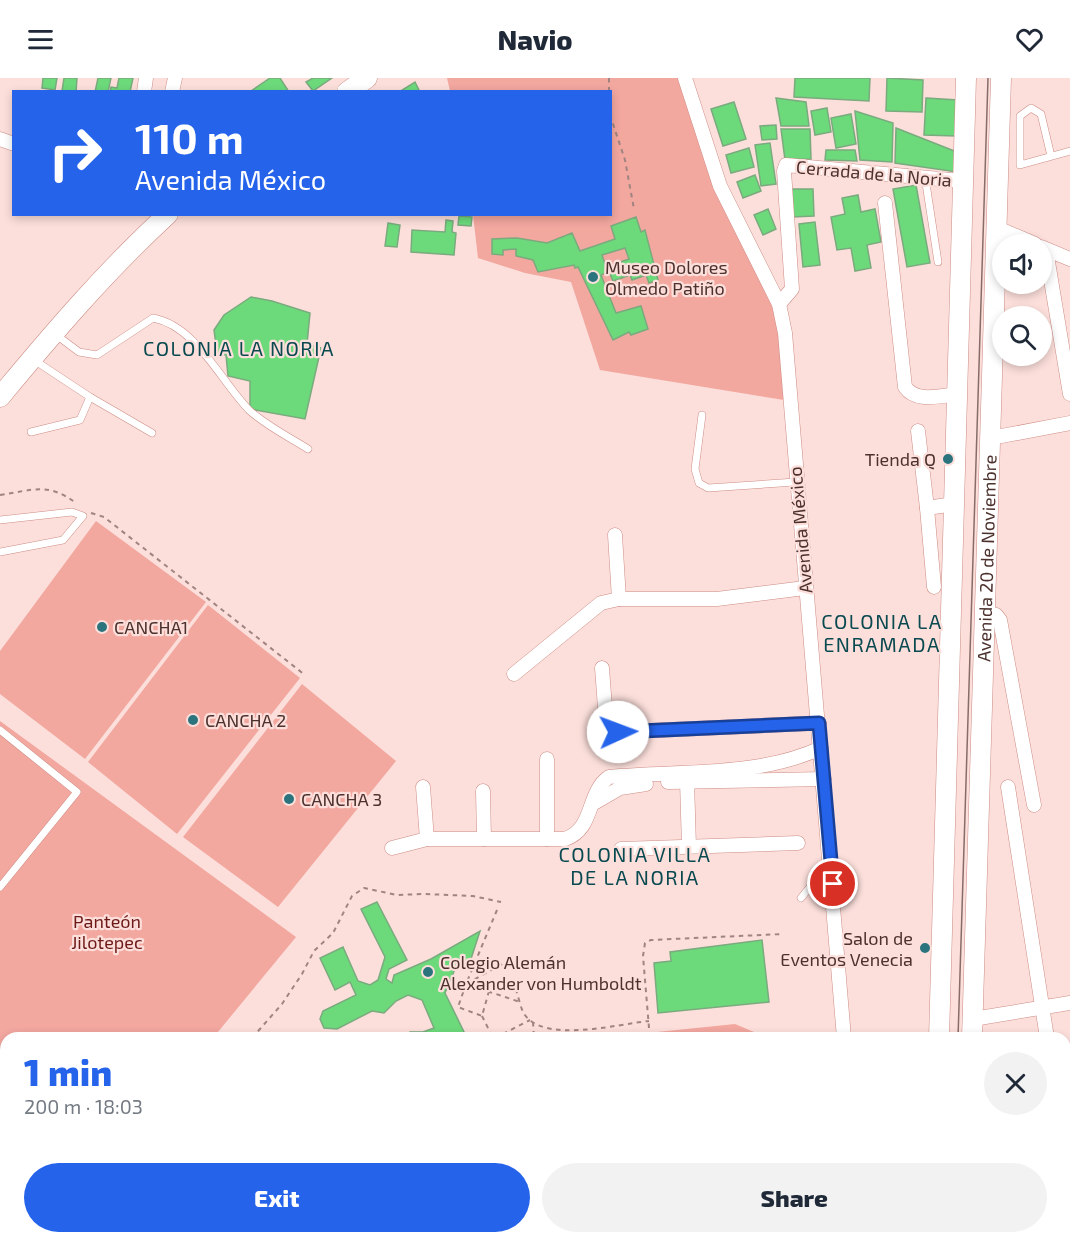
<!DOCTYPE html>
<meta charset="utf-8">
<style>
:root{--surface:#fff;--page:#f2f2f3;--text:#1f2937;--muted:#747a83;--accent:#2563eb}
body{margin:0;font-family:"Exo 2",sans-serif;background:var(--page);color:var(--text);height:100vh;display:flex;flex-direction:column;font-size:22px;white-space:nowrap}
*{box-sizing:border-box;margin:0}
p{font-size:20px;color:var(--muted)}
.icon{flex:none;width:33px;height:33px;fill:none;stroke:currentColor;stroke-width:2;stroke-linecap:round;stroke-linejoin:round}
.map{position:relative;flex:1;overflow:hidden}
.panel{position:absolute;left:0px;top:954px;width:1071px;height:212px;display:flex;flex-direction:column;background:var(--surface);border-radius:18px 18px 0 0;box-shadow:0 3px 9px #0003}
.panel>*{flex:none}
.hud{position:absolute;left:12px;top:12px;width:600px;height:126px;border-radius:0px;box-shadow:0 3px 9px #0003;background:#2563eb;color:#fff;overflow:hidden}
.controls{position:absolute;left:992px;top:156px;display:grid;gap:12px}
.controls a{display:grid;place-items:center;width:60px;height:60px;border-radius:50%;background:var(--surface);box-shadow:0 3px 9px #0003;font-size:30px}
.pin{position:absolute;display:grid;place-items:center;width:51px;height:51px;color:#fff;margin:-26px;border:3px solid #fff;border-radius:50%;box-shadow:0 2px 6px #0007}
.me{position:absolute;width:66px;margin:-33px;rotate:88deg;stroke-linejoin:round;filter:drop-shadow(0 0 4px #0008)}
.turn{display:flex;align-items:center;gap:21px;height:126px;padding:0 24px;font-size:27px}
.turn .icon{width:78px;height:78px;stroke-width:2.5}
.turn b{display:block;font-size:42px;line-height:51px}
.round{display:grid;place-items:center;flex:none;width:63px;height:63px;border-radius:32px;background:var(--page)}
.headline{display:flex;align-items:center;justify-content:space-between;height:102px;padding:0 24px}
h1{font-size:36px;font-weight:800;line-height:45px;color:var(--accent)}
.button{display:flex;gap:12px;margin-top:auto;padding:12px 24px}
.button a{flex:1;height:69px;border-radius:36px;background:var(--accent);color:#fff;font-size:24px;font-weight:800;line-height:69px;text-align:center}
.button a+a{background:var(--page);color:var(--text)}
header{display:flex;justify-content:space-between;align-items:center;height:78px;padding:0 24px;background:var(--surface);font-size:27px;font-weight:800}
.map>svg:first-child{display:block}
.green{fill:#f2a79f}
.building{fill:#6cda7b;stroke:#7aaa7e;stroke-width:1.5;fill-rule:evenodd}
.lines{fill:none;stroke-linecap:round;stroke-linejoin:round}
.lane-casing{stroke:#cd8c84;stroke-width:8}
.street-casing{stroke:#cd8c84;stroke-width:15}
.secondary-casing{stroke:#cd8c84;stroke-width:21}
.path{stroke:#a08480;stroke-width:2;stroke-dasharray:4.5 4.5;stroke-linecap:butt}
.lane{stroke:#fff;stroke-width:7}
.street{stroke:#fff;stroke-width:14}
.secondary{stroke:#fff;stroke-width:20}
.tram{stroke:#876c68;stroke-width:1.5}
.route-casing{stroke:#184099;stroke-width:15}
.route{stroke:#2563eb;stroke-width:10}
.poi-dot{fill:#2b747d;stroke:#fcdfdb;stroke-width:2}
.labels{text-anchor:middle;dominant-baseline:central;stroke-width:4.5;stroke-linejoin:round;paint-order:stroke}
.street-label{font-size:18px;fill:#4c312d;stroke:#fcdfdb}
.poi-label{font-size:18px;fill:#4c312d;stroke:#fcdfdb;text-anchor:start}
.park-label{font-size:18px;fill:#6d1917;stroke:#fcdfdb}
.neighbourhood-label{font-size:20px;letter-spacing:1.5px;fill:#094950;stroke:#fcdfdb}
</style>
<header><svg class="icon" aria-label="menu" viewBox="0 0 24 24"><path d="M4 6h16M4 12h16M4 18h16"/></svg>Navio<svg class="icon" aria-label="heart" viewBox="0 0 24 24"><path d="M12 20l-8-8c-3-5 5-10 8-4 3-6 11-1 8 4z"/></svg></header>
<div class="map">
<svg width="1070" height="1165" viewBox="0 0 1070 1165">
<rect width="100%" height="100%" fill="#fcdfdb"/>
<g class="green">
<polygon points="447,0 690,0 707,68 786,254 784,322 600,292 571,204 525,195 478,180 473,137 610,136 610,14 450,13"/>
<polygon points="96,443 206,524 85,681 0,616 0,573"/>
<polygon points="208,527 300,600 177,756 88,684"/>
<polygon points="302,606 396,683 278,829 183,759"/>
<polygon points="0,643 296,859 213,960 6,960 6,1160 640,1160 640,1165 0,1165"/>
<polygon points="735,946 754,954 760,960 599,960"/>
</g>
<g class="building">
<polygon points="43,0 57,0 55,12 42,10"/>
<polygon points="64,0 77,0 76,14 62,13"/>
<polygon points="98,0 111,0 108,14 95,14"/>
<polygon points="119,0 133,0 130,14 110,14 111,9 117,10"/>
<polygon points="270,0 280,0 289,14 251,13"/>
<polygon points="313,0 332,0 313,13 306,4"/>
<polygon points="795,0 870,0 869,23 794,19"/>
<polygon points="887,0 923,2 922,34 886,33"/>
<polygon points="415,4 420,14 399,14"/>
<polygon points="776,20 806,24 809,48 781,48"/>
<polygon points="926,20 958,22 956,58 924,57"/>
<polygon points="734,24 746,61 723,68 711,31"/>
<polygon points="827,30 831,54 815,57 811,33"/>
<polygon points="855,33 893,45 892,84 860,82"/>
<polygon points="851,36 856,66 836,70 831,40"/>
<polygon points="776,47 777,61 762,62 760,48"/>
<polygon points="896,50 957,74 957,94 895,85"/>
<polygon points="781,51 810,51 811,81 785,82"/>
<polygon points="770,65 776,106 761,108 755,67"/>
<polygon points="749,70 754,89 731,95 726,77"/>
<polygon points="826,72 855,72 857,83 825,82"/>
<polygon points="755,97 761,113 743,120 737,104"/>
<polygon points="916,107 930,185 907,189 893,111"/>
<polygon points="792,111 813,111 814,138 792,139"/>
<polygon points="858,117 861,134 875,131 881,164 867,167 871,190 855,193 851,170 837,172 831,139 845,136 842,120"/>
<polygon points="768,131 776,151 763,157 754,137"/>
<polygon points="459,138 472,139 471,148 458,147"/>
<path d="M636 139 641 154 645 152 658 202 649 205 646 197 632 202 630 197 613 203 609 193 601 197 616 235 641 228 648 251 631 257 629 254 613 262 578 189 575 190 574 187 538 194 533 182 516 178V171L503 172V177L492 176V161L517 160 547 165 572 155 580 173 615 161 611 148ZM625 170 629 181 606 189 602 177Z"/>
<polygon points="446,142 453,143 452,154 456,155 454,177 411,174 412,152 445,154"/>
<polygon points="815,144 820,187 803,189 799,146"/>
<polygon points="388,145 400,147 397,169 385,168"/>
<polygon points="251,219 272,223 310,235 307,266 321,270 305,341 250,331 250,303 228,298 226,277 217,275 214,252 224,237"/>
<polygon points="377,824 407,882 389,891 386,901 392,905 394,897 431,881 480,853 470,884 455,891 445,915 467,960 403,960 410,954 423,954 434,950 422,922 408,917 396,923 384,935 372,933 337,951 324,950 320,941 323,933 356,917 350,904 335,912 320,880 343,869 358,903 370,907 378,902 385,879 361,831"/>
<polygon points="762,862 769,924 658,935 654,885 671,883 670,874"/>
<polygon points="702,1160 724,1160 725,1165 703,1165"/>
<rect x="733" y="1160" width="22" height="5"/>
<polygon points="777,1160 799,1160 799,1165 778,1165"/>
</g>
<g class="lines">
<defs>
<g id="lane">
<polyline points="1051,78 1041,36 1031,30 1020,38 1020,87 1070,73"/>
<polyline points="925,99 938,184"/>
<path d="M55 256 79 274 97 277 153 240C196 248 220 302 249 332 265 347 289 359 308 371"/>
<polyline points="34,282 90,319 152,355"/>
<polyline points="702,337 695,391 699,405 708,410 796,404"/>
<polyline points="31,354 80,342 90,319"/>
<polyline points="0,442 72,434 83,438 63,462 0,474"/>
<polyline points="0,652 77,714 0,809"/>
<polyline points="801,820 810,809 833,806"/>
<polyline points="3,1095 6,1116"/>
<polyline points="12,1160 12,1165"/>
</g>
<g id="street">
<polyline points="685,0 720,108 779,226 785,255 844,960"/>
<polyline points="144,14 146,0"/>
<polyline points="172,14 175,0"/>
<polyline points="0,61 14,66"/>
<path d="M885 125 905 309C916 325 940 318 957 316"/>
<polyline points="995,149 1035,166"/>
<polyline points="1041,169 1070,181"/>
<polyline points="1046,172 1070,316"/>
<polyline points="779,226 792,211 784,93 786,87 962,103"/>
<polyline points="918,353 927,430 954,426"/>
<polyline points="991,360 1070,345"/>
<polyline points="927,430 934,509"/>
<polyline points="615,457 619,521"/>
<polyline points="986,534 996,537 1000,542 1034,727"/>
<polyline points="602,590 606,643 610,651 618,654 819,645"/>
<polyline points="514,596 601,525 619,521 717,521 805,510"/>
<polyline points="547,681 547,761"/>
<polyline points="687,703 689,769"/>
<polyline points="668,704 824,701"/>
<polyline points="423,709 427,761"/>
<polyline points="1008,709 1047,960"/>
<polyline points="483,713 484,761"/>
<polyline points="594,725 620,710 646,706"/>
<path d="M392 770 427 761H565C595 751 586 715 609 699 679 692 755 700 821 670"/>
<polyline points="621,771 798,765"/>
<polyline points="973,941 1070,925"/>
<polyline points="1065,1067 1070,1096"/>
<polyline points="873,1160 875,1165"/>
</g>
<g id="secondary">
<polyline points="347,14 367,0"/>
<path d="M0 319C53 255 106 193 168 136"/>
<polyline points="939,960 966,0"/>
<path id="s1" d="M972 960 1001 0"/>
<polyline points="931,1165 932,1160"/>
<polyline points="964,1165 964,1160"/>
</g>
</defs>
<use href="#lane" class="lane-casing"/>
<use href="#street" class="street-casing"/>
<use href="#secondary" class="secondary-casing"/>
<g class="path">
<polyline points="609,0 609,14"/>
<polyline points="610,37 625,82 634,131"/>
<path d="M0 417C33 412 48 404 76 425"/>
<polyline points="91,435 104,439 305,597"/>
<polyline points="497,832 466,906 504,885"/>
<path d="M516 911C518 918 520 927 523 934 541 967 617 946 649 943"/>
<polyline points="489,913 482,938 458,929 466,906 520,924"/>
<polyline points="482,938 493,960"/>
<polyline points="533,944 534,960"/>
<polyline points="649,950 643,878 645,865 651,862 783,856"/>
<polyline points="252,960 282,926 302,896 314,873 333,855 352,818 364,810 397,817 424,816 473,818 501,824"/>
<polyline points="495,960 530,942"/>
</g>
<use href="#lane" class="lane"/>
<use href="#street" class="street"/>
<use href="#secondary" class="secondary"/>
<g class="tram">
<polyline points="958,960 988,0"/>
<polyline points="952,1165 952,1160"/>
</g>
</g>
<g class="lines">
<defs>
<polyline id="route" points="618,654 819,645 833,806"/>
</defs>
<use href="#route" class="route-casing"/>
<use href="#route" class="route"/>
</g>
<g class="poi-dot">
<circle cx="593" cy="199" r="6"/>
<circle cx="948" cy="381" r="6"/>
<circle cx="102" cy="549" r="6"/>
<circle cx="193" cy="642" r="6"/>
<circle cx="289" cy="721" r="6"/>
<circle cx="925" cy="870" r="6"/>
<circle cx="428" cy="894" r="6"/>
</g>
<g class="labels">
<g class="street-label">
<text transform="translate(874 95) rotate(5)">Cerrada de la Noria</text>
<text transform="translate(800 452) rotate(-95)">Avenida México</text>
<text stroke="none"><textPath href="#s1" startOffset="480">Avenida 20 de Noviembre</textPath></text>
</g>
<g class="poi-label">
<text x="605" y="189">Museo Dolores<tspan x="605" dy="21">Olmedo Patiño</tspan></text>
<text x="936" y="381" text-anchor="end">Tienda Q</text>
<text x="114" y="549">CANCHA1</text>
<text x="205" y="642">CANCHA 2</text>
<text x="301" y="721">CANCHA 3</text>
<text x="913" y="860" text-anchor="end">Salon de<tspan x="913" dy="21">Eventos Venecia</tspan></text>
<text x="440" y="884">Colegio Alemán<tspan x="440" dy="21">Alexander von Humboldt</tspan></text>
</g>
<g class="park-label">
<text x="107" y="843">Panteón<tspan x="107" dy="21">Jilotepec</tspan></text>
</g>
<g class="neighbourhood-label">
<text x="239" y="270">COLONIA LA NORIA</text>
<text x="882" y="543">COLONIA LA<tspan x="882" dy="23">ENRAMADA</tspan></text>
<text x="635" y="776">COLONIA VILLA<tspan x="635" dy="23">DE LA NORIA</tspan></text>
</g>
</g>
</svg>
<div class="controls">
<a><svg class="icon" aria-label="sound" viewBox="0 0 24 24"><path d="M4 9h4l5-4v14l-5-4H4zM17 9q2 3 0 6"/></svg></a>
<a><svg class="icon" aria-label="search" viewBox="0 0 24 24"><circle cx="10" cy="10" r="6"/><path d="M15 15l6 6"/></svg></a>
</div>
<div class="pin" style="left:833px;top:806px;background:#d93025"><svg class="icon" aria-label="arrive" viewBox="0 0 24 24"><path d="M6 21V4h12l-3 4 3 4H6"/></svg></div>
<svg class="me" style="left:618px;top:654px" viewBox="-20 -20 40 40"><circle r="19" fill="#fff"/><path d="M0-13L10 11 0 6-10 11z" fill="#2563eb"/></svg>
<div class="hud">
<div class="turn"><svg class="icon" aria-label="right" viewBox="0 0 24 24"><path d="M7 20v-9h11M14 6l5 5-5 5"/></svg><div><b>110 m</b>Avenida México</div></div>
</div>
<section class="panel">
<div class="headline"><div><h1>1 min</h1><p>200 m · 18:03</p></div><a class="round"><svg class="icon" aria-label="close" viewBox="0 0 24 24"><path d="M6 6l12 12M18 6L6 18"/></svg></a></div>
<div class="button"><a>Exit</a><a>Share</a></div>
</section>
</div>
